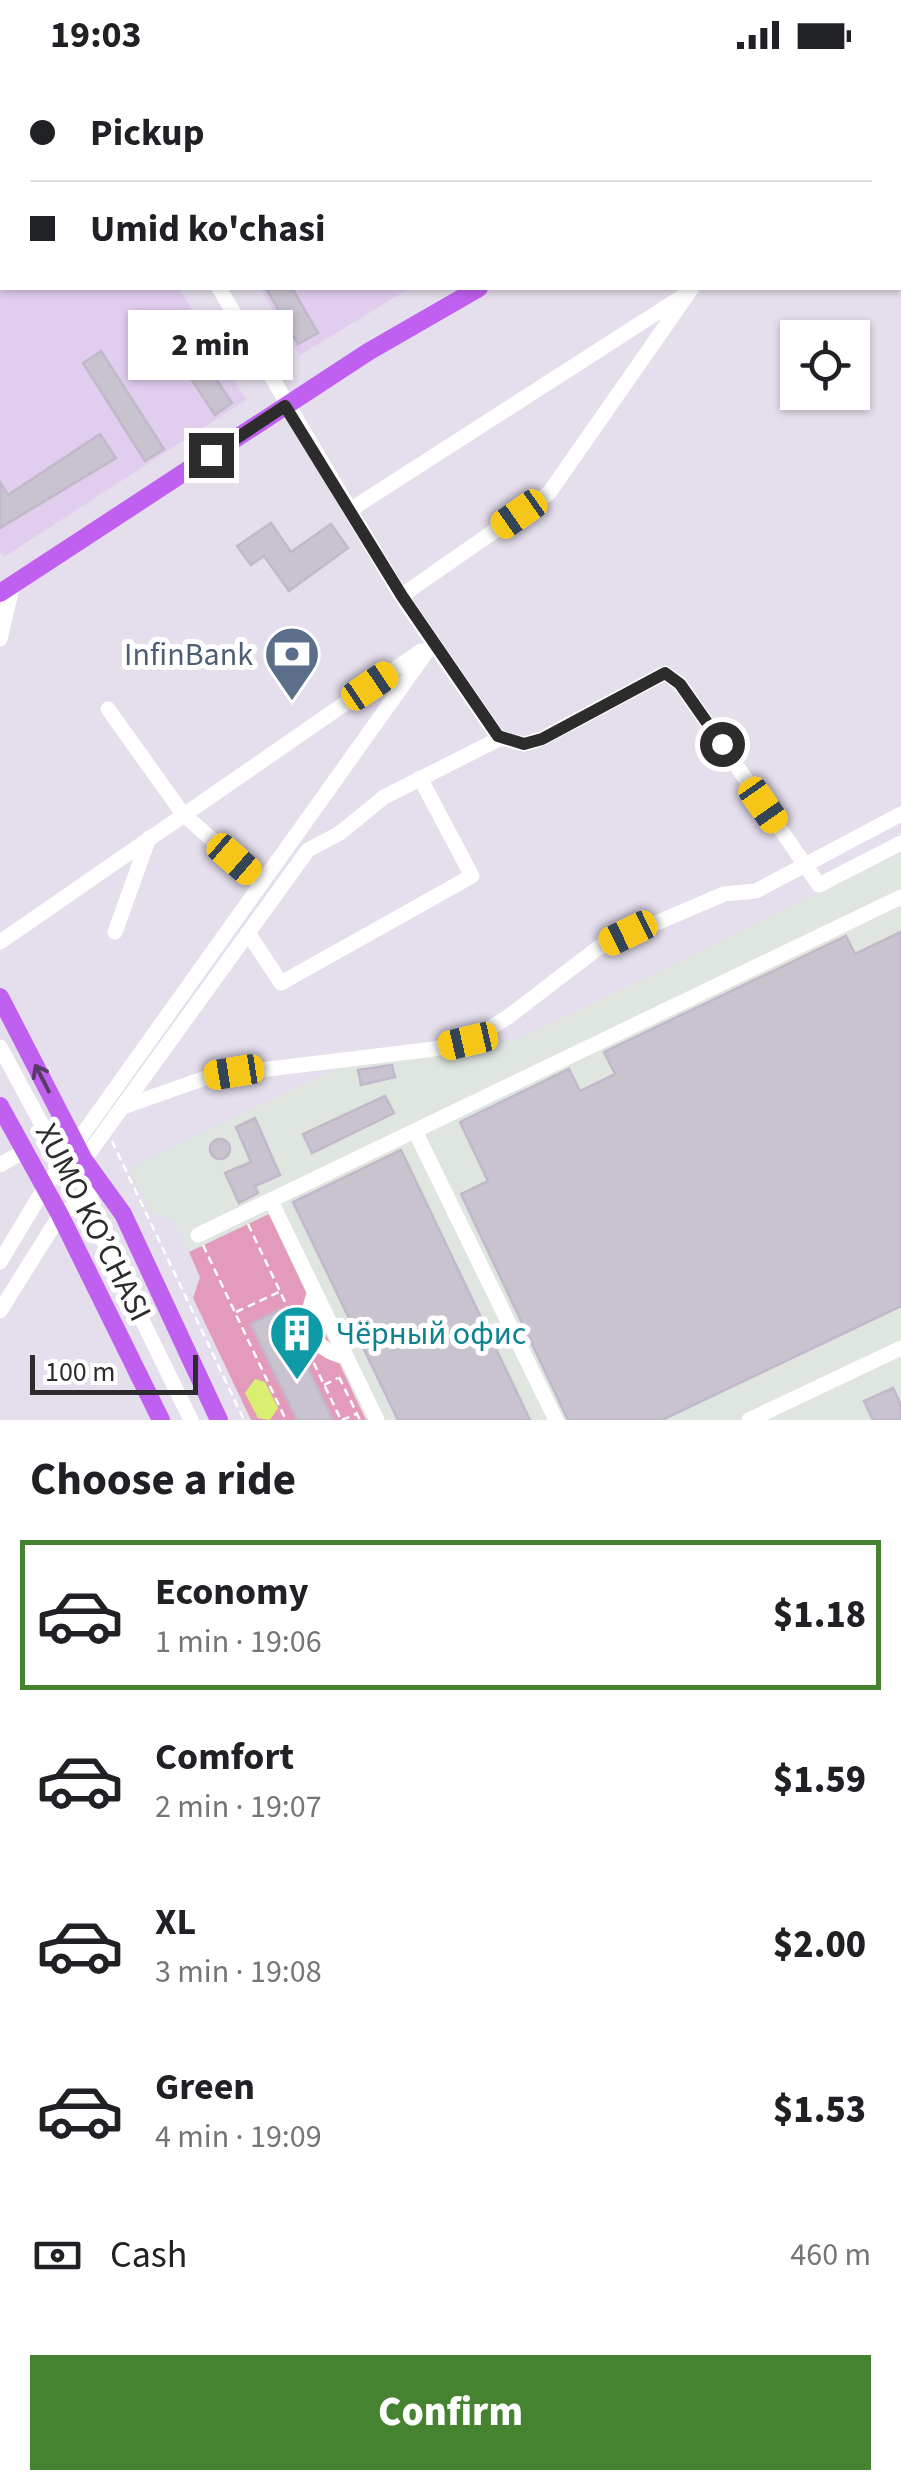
<!DOCTYPE html>
<meta charset="utf-8">
<style>
body{margin:0;font-family:"Source Sans 3",sans-serif;background:#f2f2f2;color:#202124;height:100vh;display:flex;flex-direction:column;font-size:38px;white-space:nowrap}
*{box-sizing:border-box;margin:0}
p{font-size:32px;color:#757577}
.icon{flex:none;width:55px;height:55px;fill:none;stroke:currentColor;stroke-width:2;stroke-linecap:round;stroke-linejoin:round}
.map{position:relative;height:1350px;overflow:hidden}
.panel{display:flex;flex-direction:column;background:#fff;flex:1}
.panel>*{flex:none}
.banner{position:absolute;left:0px;top:0px;width:902px;height:220px;box-shadow:0 2px 8px #0004;display:grid;align-content:center;height:220px;padding:0 30px;background:#fff}
.tools{position:absolute;left:780px;top:250px;display:grid;gap:20px}
.tools a{display:grid;place-items:center;width:90px;height:90px;border-radius:0px;background:#fff;box-shadow:0 2px 8px #0004;font-size:50px}
.scale{position:absolute;left:30px;bottom:25px;width:168px;box-sizing:border-box;padding-left:10px;border:5px solid #2c2c2c;border-top:0;font-size:28px;line-height:35px;white-space:nowrap;color:#2c2c2c;-webkit-text-stroke:8px #fff;paint-order:stroke}
.end{position:absolute;width:45px;height:45px;margin:-22px;border:12px solid #2c2c2c;background:#fff;box-shadow:0 0 0 5px #fff}
.from{border-radius:50%}
.bubble{position:absolute;height:70px;border-radius:0px;background:#fff;box-shadow:0 2px 8px #0004;font-size:32px;font-weight:800;line-height:70px;text-align:center}
.car{position:absolute;width:30px;height:60px;margin:-30px -15px;border-radius:12px;box-shadow:0 0 8px 2px #0007;background:linear-gradient(#f5c518 24%,#345 0 40%,#f5c518 0 76%,#345 0 86%,#f5c518 0)}
.banner b{display:flex;align-items:center;gap:35px;height:95px;font-size:38px}
.banner b+b{border-top:2px solid #e0e0e0}
.banner i{width:25px;height:25px;background:#202124}
ul{padding:0;list-style:none}
li{display:flex;align-items:center;gap:30px;height:150px;margin:0 20px 15px;padding:0 10px;border:5px solid transparent;border-radius:0px}
li div{flex:1}
li b{display:block;font-size:38px}
li em{font-style:normal;font-weight:800}
li.active{border-color:#468330}
li>.icon{width:90px;height:90px;stroke-width:1.5}
h2{padding:0 30px;font-size:45px;line-height:120px}
.pay{display:flex;align-items:center;gap:25px;height:110px;padding:0 30px;font-size:38px}
.pay p{margin-inline-start:auto}
.button{display:flex;gap:20px;margin-top:auto;padding:20px 30px}
.button a{flex:1;height:115px;border-radius:0px;background:#468330;color:#fff;font-size:40px;font-weight:800;line-height:115px;text-align:center}
.status{display:flex;justify-content:space-between;align-items:center;height:70px;padding:0 50px;background:#fff;direction:ltr}
.status svg{height:28px;fill:currentColor}
.map>svg:first-child{display:block}
.industrial{fill:#dfe6e0}
.education{fill:#e1ceef}
.green{fill:#e49bbb}
.water{fill:#daef72}
.building{fill:#c9c3d0;stroke:#c1b8c9;stroke-width:2.5}
.lines{fill:none;stroke-linecap:round;stroke-linejoin:round}
.path{stroke:#fff;stroke-width:2.5;stroke-dasharray:8 5;stroke-linecap:butt}
.minor{stroke:#fff;stroke-width:15}
.major{stroke:#c060f1;stroke-width:18}
.oneway{stroke:#583c67}
.route{stroke:#2c2c2c;stroke-width:12}
.labels{text-anchor:middle;stroke-width:10;stroke-linejoin:round;paint-order:stroke}
.service-label{font-size:32px;fill:#4e5e75;stroke:#fff;text-anchor:end}
.street-label{font-size:32px;fill:#2c2c2c;stroke:#fff}
.culture-label{font-size:32px;fill:#0d838f;stroke:#fff;text-anchor:start}
</style>
<div class="status"><b>19:03</b><svg viewBox="0 0 49 12"><path d="M0 12V9h3v3zM5 12V6h3v6zM10 12V3h3v9zM15 12V0h3v12zM26 1h20v11H26zM47 4h2v5h-2z"/></svg></div>
<div class="map">
<svg width="901" height="1350" viewBox="0 0 901 1350">
<rect width="100%" height="100%" fill="#e5deed"/>
<path class="industrial" d="M901,783v567h-650l-58,-122 7,-21 -26,-57 -22,-7 -23,-45 208,-100 182,-29z"/>
<path class="education" d="M0,124l2,94h177l67,112 -242,157 -4,-5z
M260,218h150l-110,67z"/>
<path class="green" d="M269,1144l97,206h-115l-58,-122 7,-21 -11,-25z"/>
<path class="water" d="M255,1309l10,3 13,26 -8,12 -12,-2 -13,-25z"/>
<path class="building" d="M266,218h26l26,45 -20,11z
M173,244l59,89 -17,12 -59,-89z
M101,281l63,98 -19,12 -62,-98z
M100,364l16,24 -116,70v-46l8,13z
M271,453l20,29 40,-28 17,24 -59,43 -25,-35 -13,9 -14,-19z
M901,862v374l-239,114h-94l-107,-226 27,-13 -28,-59 109,-53 11,22 35,-17 -11,-22 242,-116 9,18z
M392,995l3,12 -34,8 -3,-15z
M385,1026l9,17 -82,40 -9,-19z
M255,1048l25,57 -25,11 3,7 -19,10 -14,-30 26,-11 -15,-35z
M210 1079a10 10 0 1 1 20 0a10 10 0 1 1-20 0Z
M401,1080l129,270h-132l-105,-218z
M279,1240l17,34 37,76h-36l-46,-96z
M893,1318l8,17v15h-28l-9,-19z"/>
<g class="lines">
<path class="path" d="M112,1071l132,279
M248,1154l48,101
M203,1175l83,175
M236,1242l43,-20
M308,1281l33,69
M339,1307l21,43
M324,1315l14,-7
M342,1350l14,-6"/>
<path class="minor" d="M97,0l2,2
M624,0l2,2
M696,0l1,2
M671,2l4,-2
M219,218l182,308 97,141 26,7 17,-5 124,-66 15,11 139,201 82,-42
M350,440l333,-214
M401,526l148,-103 143,-205
M0,569l13,-55
M108,639l75,105 76,67
M115,862l34,-94
M248,863l33,50 191,-107 -52,-98
M0,872l421,-291
M0,977l62,115
M123,1037l88,-31 223,-27 35,-8 39,-24 90,-69 126,-54 32,-3 145,-77
M415,1061l141,289
M0,1095l24,-14
M271,1131l106,219
M198,1165l703,-338
M0,1192l45,-75 388,-544
M315,1222c-13,31 -4,58 31,65
M0,1241l60,-96 31,-20
M191,1350l-98,-200 -8,-24 -1,-36 224,-310 32,-17 44,-36 117,-59
M749,1350l152,-72"/>
<path class="major" d="M896,2l5,-2
M0,523l368,-241 111,-64
M0,927l84,163 39,54 96,206
M0,1036l60,109 101,205"/>
</g>
<defs><path id="oneway-shaft" d="M-6 0H5M1.5-3L5.5 0L1.5 3" fill="none" stroke-width="1.6" stroke-linecap="round" stroke-linejoin="round" transform="scale(2.5)"/></defs>
<use class="oneway" href="#oneway-shaft" transform="translate(42 1008) rotate(-117)"/>
<g class="lines">
<path class="route" d="M211,385l74,-49 117,190 96,140 26,8 18,-5 123,-66 15,11 42,60"/>
</g>
<defs>
<g id="bank-pin" transform="scale(2.875)"><path d="M0 17L-7.5 6A9.5 9.5 0 1 1 7.5 6Z" fill="#5c6f8a" stroke="#fff"/><path d="M-6-4H6V4H-6ZM0-2.3a2.3 2.3 0 1 0 0 4.6a2.3 2.3 0 1 0 0-4.6Z" fill="#fff"/></g>
<g id="building-pin" transform="scale(2.875)"><path d="M0 17L-7.5 6A9.5 9.5 0 1 1 7.5 6Z" fill="#0f9aa8" stroke="#fff"/><path d="M-4-6H4V6H1V3H-1V6H-4ZM-2.5-4.3h1.7v1.8h-1.7ZM.8-4.3h1.7v1.8H.8ZM-2.5-1h1.7V.8h-1.7ZM.8-1h1.7V.8H.8Z" fill="#fff"/></g>
</defs>
<g fill-rule="evenodd">
<use href="#bank-pin" x="292" y="584"/>
<use href="#building-pin" x="297" y="1263"/>
</g>
<g class="labels">
<g class="service-label">
<text x="253" y="595">InfinBank</text>
</g>
<g class="street-label">
<text transform="translate(94 1152) rotate(63)" y="11">XUMO KO’CHASI</text>
</g>
<g class="culture-label">
<text x="336" y="1274">Чёрный офис</text>
</g>
</g>
</svg>
<div class="tools">
<a><svg class="icon" aria-label="locate" viewBox="0 0 24 24"><circle cx="12" cy="12" r="6"/><path d="M12 2v4M12 18v4M2 12h4M18 12h4"/></svg></a>
</div>
<div class="scale">100 m</div>
<i class="end from" style="left:722px;top:674px"></i>
<i class="end" style="left:211px;top:385px"></i>
<div class="bubble" style="left:128px;top:240px;width:165px">2 min</div>
<i class="car" style="left:519px;top:444px;rotate:235deg"></i>
<i class="car" style="left:370px;top:616px;rotate:56deg"></i>
<i class="car" style="left:763px;top:735px;rotate:145deg"></i>
<i class="car" style="left:234px;top:789px;rotate:131deg"></i>
<i class="car" style="left:628px;top:863px;rotate:244deg"></i>
<i class="car" style="left:468px;top:971px;rotate:257deg"></i>
<i class="car" style="left:234px;top:1002px;rotate:261deg"></i>
<div class="banner">
<b><i class="from"></i>Pickup</b>
<b><i></i>Umid ko'chasi</b>
</div>
</div>
<section class="panel">
<h2>Choose a ride</h2>
<ul>
<li class="active"><svg class="icon" aria-label="car" viewBox="0 0 24 24"><path d="M5 17H2v-5l4-1 3-4h7l3 4 3 1v5h-3M9 17h6M6 11h13"/><circle cx="7" cy="17" r="2"/><circle cx="17" cy="17" r="2"/></svg><div><b>Economy</b><p>1 min · 19:06</p></div><em>$1.18</em></li>
<li><svg class="icon" aria-label="car" viewBox="0 0 24 24"><path d="M5 17H2v-5l4-1 3-4h7l3 4 3 1v5h-3M9 17h6M6 11h13"/><circle cx="7" cy="17" r="2"/><circle cx="17" cy="17" r="2"/></svg><div><b>Comfort</b><p>2 min · 19:07</p></div><em>$1.59</em></li>
<li><svg class="icon" aria-label="car" viewBox="0 0 24 24"><path d="M5 17H2v-5l4-1 3-4h7l3 4 3 1v5h-3M9 17h6M6 11h13"/><circle cx="7" cy="17" r="2"/><circle cx="17" cy="17" r="2"/></svg><div><b>XL</b><p>3 min · 19:08</p></div><em>$2.00</em></li>
<li><svg class="icon" aria-label="car" viewBox="0 0 24 24"><path d="M5 17H2v-5l4-1 3-4h7l3 4 3 1v5h-3M9 17h6M6 11h13"/><circle cx="7" cy="17" r="2"/><circle cx="17" cy="17" r="2"/></svg><div><b>Green</b><p>4 min · 19:09</p></div><em>$1.53</em></li>
</ul>
<div class="pay"><svg class="icon" aria-label="cash" viewBox="0 0 24 24"><path d="M3 7h18v10H3z"/><circle cx="12" cy="12" r="2"/></svg>Cash<p>460 m</p></div>
<div class="button"><a>Confirm</a></div>
</section>
